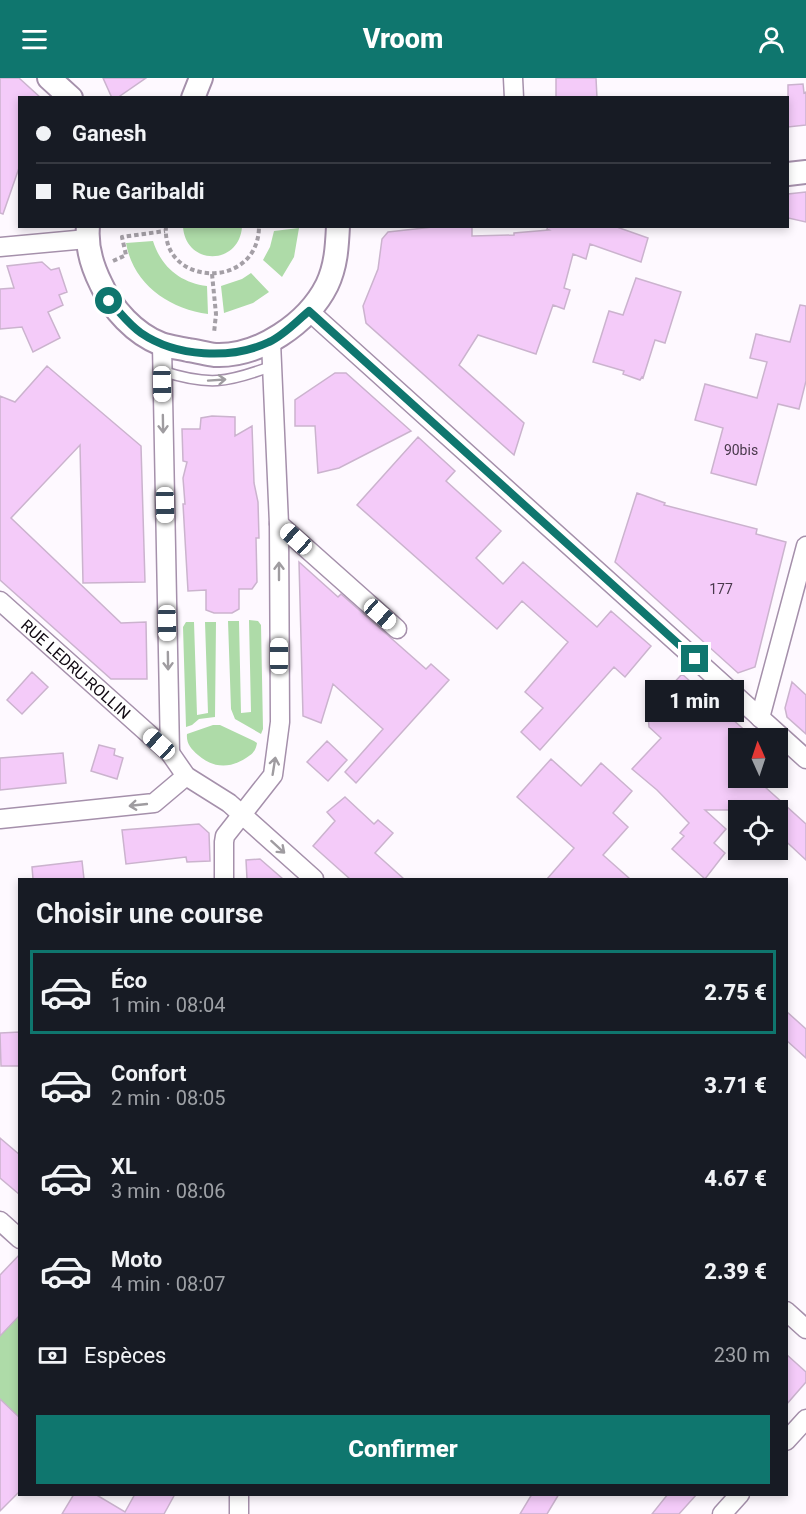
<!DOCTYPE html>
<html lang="fr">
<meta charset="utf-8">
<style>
body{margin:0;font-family:Roboto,sans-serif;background:#20242c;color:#f1f3f6;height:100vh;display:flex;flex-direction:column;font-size:22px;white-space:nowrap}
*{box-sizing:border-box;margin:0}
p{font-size:20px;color:#9ea1a6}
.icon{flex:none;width:33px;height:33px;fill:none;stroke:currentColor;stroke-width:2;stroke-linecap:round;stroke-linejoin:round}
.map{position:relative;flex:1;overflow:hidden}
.drawer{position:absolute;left:18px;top:800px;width:770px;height:618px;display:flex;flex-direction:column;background:#171b24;border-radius:0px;box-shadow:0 3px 9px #0003}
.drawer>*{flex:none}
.top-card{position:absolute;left:18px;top:18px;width:771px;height:132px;border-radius:0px;box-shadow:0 3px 9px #0003;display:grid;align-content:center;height:132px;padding:0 18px;background:#171b24}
.needle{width:39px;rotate:357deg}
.fabs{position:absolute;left:728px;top:650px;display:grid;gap:12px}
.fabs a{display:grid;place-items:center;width:60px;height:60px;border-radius:0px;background:#171b24;box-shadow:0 3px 9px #0003;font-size:30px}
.end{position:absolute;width:27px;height:27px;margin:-14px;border:8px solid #0f766e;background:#fff;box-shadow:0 0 0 3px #fff}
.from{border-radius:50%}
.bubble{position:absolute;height:42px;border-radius:0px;background:#171b24;box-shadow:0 3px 9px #0003;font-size:20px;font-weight:800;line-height:42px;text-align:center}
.car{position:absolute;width:18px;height:36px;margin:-18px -9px;border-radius:8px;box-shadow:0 0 4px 2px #0007;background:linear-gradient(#fff 24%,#345 0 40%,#fff 0 76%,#345 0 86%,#fff 0)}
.top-card b{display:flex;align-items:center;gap:21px;height:57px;font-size:22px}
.top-card b+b{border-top:2px solid #363941}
.top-card i{width:15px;height:15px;background:#f1f3f6}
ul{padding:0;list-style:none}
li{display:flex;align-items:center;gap:18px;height:84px;margin:0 12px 9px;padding:0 6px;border:3px solid transparent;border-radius:0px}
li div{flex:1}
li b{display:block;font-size:22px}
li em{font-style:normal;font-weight:800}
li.current{border-color:#0f766e}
li>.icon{width:54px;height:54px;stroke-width:1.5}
h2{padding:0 18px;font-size:27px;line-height:72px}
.pay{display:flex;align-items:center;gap:15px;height:66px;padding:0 18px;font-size:22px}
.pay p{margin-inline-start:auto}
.button{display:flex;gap:12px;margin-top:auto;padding:12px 18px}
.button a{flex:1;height:69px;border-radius:0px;background:#0f766e;color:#fff;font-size:24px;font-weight:800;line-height:69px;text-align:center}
header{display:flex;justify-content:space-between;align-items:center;height:78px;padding:0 18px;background:#0f766e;color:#fff;font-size:27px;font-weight:800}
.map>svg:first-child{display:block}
.green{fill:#aedba8}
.building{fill:#f4cbf9;stroke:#cbb3ce;stroke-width:1.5}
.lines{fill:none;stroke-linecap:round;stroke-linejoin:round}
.service-casing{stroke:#a590ab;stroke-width:12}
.minor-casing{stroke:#a590ab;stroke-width:21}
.tertiary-casing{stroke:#a590ab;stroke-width:26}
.path{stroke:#a49fa6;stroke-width:4;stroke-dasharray:4.5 3;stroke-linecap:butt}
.service{stroke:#fff;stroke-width:9}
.minor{stroke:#fff;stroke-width:18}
.tertiary{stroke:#fff;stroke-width:22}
.oneway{stroke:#9f9ca0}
.route{stroke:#0f766e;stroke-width:8}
.labels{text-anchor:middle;stroke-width:4.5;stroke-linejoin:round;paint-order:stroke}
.number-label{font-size:14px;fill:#48394b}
.street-label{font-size:16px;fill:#0f0811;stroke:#fef9ff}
</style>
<header><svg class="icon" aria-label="menu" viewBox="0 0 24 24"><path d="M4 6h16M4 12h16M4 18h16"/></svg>Vroom<svg class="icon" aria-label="person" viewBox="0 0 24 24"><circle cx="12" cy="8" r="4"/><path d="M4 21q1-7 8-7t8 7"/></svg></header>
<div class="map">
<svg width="806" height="1436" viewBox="0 0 806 1436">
<rect width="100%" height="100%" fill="#fef9ff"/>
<path class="green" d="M183,149v-1l59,1c-3,39 -56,39 -59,0z
M299,150l-5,29 -12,20 -19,-17 7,-13 4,-16z
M153,163c8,26 28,42 54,45l1,28c-39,-5 -75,-30 -82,-71z
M251,195l18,19 -16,11 -29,10 -3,-27 21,-7z
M249,542l9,1 3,4 2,104 -2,5 -26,-15 -4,-10 -3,-88h11l2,92 10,-1z
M186,544h8l3,93 11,-2 -3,-91h11l-1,95 -16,2 -7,6 -6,2 -3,-100z
M213,647h7l34,16 3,2c-1,7 -4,11 -11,15 -17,11 -33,10 -48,-3 -7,-6 -12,-12 -11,-21z
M19,1237l1,176 -20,-13v-142z"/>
<path class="building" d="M0,0h19l22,20h-21v67l-17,49 -3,-1z
M103,0h43l-29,20h-5z
M556,0h40l1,20h-41z
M803,6l1,9 2,-1v33l-18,2v-42z
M806,114v30l-18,-4v-24z
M442,148h30v10l42,-1v-2l35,-3 -2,-1 1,-3h66l34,12 -7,24 -51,-18 -4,15 -13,-5 -9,34 6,2 -6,19 -11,-4 -17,49 -58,-19 -19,30 65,58 -10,32 -148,-132 -3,-17 15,-37 4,-30 6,-7z
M42,184l9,8 8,-2 8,24 -8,3 4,10 -15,7 12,26 -27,14 -11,-25 -22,2v-40l14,-1 -7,-22z
M636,200l45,14 -16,51 -10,-3 -12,38 -1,-1 -2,3 -17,-6 1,-3 -31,-9 16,-51 14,4z
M800,227l6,1v75l-7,28 -21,-5 -22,81 -45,-12 12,-45 -28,-8 10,-36 52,14 10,-36 -17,-4 6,-24 34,8z
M47,288l94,80 4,136 -62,1 -3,-138 -69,73 110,105 25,-1 1,57h-36l-111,-99v-184l15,6z
M335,295h11l65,58 -72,37 -21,5 -3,-47h-20v-26z
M212,338l23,1v19l17,-10 2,57 4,19 1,36h-3l1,44 -5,7h-13v20l-7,4h-18l-8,-3v-20l-18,1 -5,-87h2l-2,-26 4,-16 -4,-1 -1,-32h18l1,-11z
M418,359l37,34 -9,10 55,50 -25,27 27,26 20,-22 74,65 14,-16 40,35 -26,31 -11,-10 -74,83 -19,-18 22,-24 -18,-16 43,-50 -46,-41 -25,28 -140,-124z
M637,415l28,10 -1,2 93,24 -1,5 30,8 -31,125 -17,6 -123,-111z
M299,484l39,35 3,-3 85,75 5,-5 18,16 -93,103 -11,-11 38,-43 -50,-45 -12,39 -18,-7z
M32,594l16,15 -26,27 -15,-14z
M682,596l68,61 -3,3h-9v39h16l52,47v36l-29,-27v-23h-72l21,19 -12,14 11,10 -20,26 -33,-30 12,-13 -4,-3 9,-10 -32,-33 -25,-21 29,-31 -12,-11 -1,-12 10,-11 -2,-2z
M792,604l14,13v39l-19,-17 -2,-9z
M327,663l20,19 -19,21 -21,-19z
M99,667l16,4 -1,6 9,3 -6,21 -26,-8z
M63,675l3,30 -66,7v-32z
M551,681l30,27 20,-23 31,28 -19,22 15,14 -25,28 27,24h-83l27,-31 -57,-51z
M345,719l29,27 4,-4 15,13 -18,20 29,26h-54l-37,-33 22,-25 -8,-9z
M199,746l10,9 1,28 -23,1 -1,-5 -60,7 -4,-34z
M260,781l23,20h-36l-1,-19z
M82,783l2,18h-51l-1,-12z
M786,933l20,18v29l-20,-18z
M20,954v34h-19l-1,-33z
M0,1060l20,17v40l-20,-17z
M20,1176v61l-20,21v-61z
M786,1276l20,18v10l-20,23z
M0,1321l20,19v73l-20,20z
M74,1416h21l30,18 10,-18h40l-11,20h-102z
M532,1416h27l-12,20h-27z
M668,1416h29l-18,20h-27z"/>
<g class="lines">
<g class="service-casing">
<path id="service" d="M162,293c46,15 65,12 110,-5"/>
</g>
<g class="minor-casing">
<g id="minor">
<path d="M513,0l1,20"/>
<path d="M0,169l87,-8"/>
<path d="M309,233l497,448"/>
<path d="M162,267l8,408"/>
<path d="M279,446l118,105"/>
<path id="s1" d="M0,523l170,152 16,23 43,27 85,76"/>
<path d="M760,640l46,-172"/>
<path d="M0,741l154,-16 32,-27"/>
<path d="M224,801v-37l1,-6 48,-61 7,-53 -1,-198 -8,-182"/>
<path d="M0,1143l20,18"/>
<path d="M786,1233l20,18"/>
<path d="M786,1363l20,-22"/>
<path d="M239,1416v20"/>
<path d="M722,1436l18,-20"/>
</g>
</g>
<g class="tertiary-casing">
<path id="tertiary" d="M49,0l22,20
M193,20l8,-20
M788,96l18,-2
M88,148c-2,21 4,40 13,58 11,25 34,50 60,60 8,3 19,4 27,6 9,1 18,4 27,5 44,2 93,-32 112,-70 9,-19 10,-38 11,-59"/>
</g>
<path class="path" d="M166,148c-5,61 93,65 93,0
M113,183l13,-6 -4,-18 43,-6
M212,196l4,40 -2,19"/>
<use href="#service" class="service"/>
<use href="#minor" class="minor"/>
<use href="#tertiary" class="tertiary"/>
</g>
<defs><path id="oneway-shaft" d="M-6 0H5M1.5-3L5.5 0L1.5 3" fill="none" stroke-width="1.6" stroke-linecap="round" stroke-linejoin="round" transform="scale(1.5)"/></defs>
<g class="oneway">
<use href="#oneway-shaft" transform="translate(217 302) rotate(-4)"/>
<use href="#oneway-shaft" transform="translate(163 346) rotate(89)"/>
<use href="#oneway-shaft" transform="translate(279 493) rotate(-90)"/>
<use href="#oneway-shaft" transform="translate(168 583) rotate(89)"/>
<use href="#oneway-shaft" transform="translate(274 688) rotate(-81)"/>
<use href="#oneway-shaft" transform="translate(138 727) rotate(174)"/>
<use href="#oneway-shaft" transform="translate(278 769) rotate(42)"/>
</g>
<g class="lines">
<path class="route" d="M109,223c10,10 20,24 32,32 35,24 90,27 128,9 14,-6 28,-21 40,-31l386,348"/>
</g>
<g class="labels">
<g class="number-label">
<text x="741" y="377">90bis</text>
<text x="721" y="516">177</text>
</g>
<g class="street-label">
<text dy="6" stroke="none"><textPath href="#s1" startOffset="102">RUE LEDRU-ROLLIN</textPath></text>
</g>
</g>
</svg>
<div class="fabs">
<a><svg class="needle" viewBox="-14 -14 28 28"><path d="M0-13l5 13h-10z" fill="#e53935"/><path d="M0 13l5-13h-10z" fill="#9ea1a6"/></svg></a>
<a><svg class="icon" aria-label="locate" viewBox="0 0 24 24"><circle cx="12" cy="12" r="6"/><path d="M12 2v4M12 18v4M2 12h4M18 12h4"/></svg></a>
</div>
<i class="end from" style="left:109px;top:223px"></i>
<i class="end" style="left:695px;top:581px"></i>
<div class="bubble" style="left:645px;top:602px;width:99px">1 min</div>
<i class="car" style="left:162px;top:306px;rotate:179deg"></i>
<i class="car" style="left:165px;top:427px;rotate:179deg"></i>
<i class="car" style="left:296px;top:461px;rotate:312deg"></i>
<i class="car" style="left:380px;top:536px;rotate:131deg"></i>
<i class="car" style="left:167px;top:545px;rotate:179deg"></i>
<i class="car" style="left:279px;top:578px;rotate:0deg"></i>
<i class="car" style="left:159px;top:666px;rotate:312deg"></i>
<div class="top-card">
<b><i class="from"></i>Ganesh</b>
<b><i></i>Rue Garibaldi</b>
</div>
<section class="drawer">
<h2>Choisir une course</h2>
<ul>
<li class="current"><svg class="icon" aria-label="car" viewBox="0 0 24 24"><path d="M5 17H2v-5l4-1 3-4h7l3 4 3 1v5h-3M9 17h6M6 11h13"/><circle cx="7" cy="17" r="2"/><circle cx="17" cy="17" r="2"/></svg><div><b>Éco</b><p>1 min · 08:04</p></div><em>2.75 €</em></li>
<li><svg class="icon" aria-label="car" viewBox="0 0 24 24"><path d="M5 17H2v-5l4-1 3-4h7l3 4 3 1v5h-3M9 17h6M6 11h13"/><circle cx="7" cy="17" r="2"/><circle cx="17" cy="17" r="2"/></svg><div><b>Confort</b><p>2 min · 08:05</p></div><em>3.71 €</em></li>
<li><svg class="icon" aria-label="car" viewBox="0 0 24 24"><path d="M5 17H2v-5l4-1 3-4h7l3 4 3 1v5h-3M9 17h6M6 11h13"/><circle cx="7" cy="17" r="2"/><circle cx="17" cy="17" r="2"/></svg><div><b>XL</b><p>3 min · 08:06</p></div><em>4.67 €</em></li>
<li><svg class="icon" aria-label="car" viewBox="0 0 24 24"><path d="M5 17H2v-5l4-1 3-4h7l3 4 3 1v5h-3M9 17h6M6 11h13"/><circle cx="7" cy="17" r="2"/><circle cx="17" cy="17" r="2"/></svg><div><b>Moto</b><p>4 min · 08:07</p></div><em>2.39 €</em></li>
</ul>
<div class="pay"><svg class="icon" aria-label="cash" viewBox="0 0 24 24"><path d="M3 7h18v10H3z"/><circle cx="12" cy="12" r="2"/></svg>Espèces<p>230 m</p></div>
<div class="button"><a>Confirmer</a></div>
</section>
</div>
